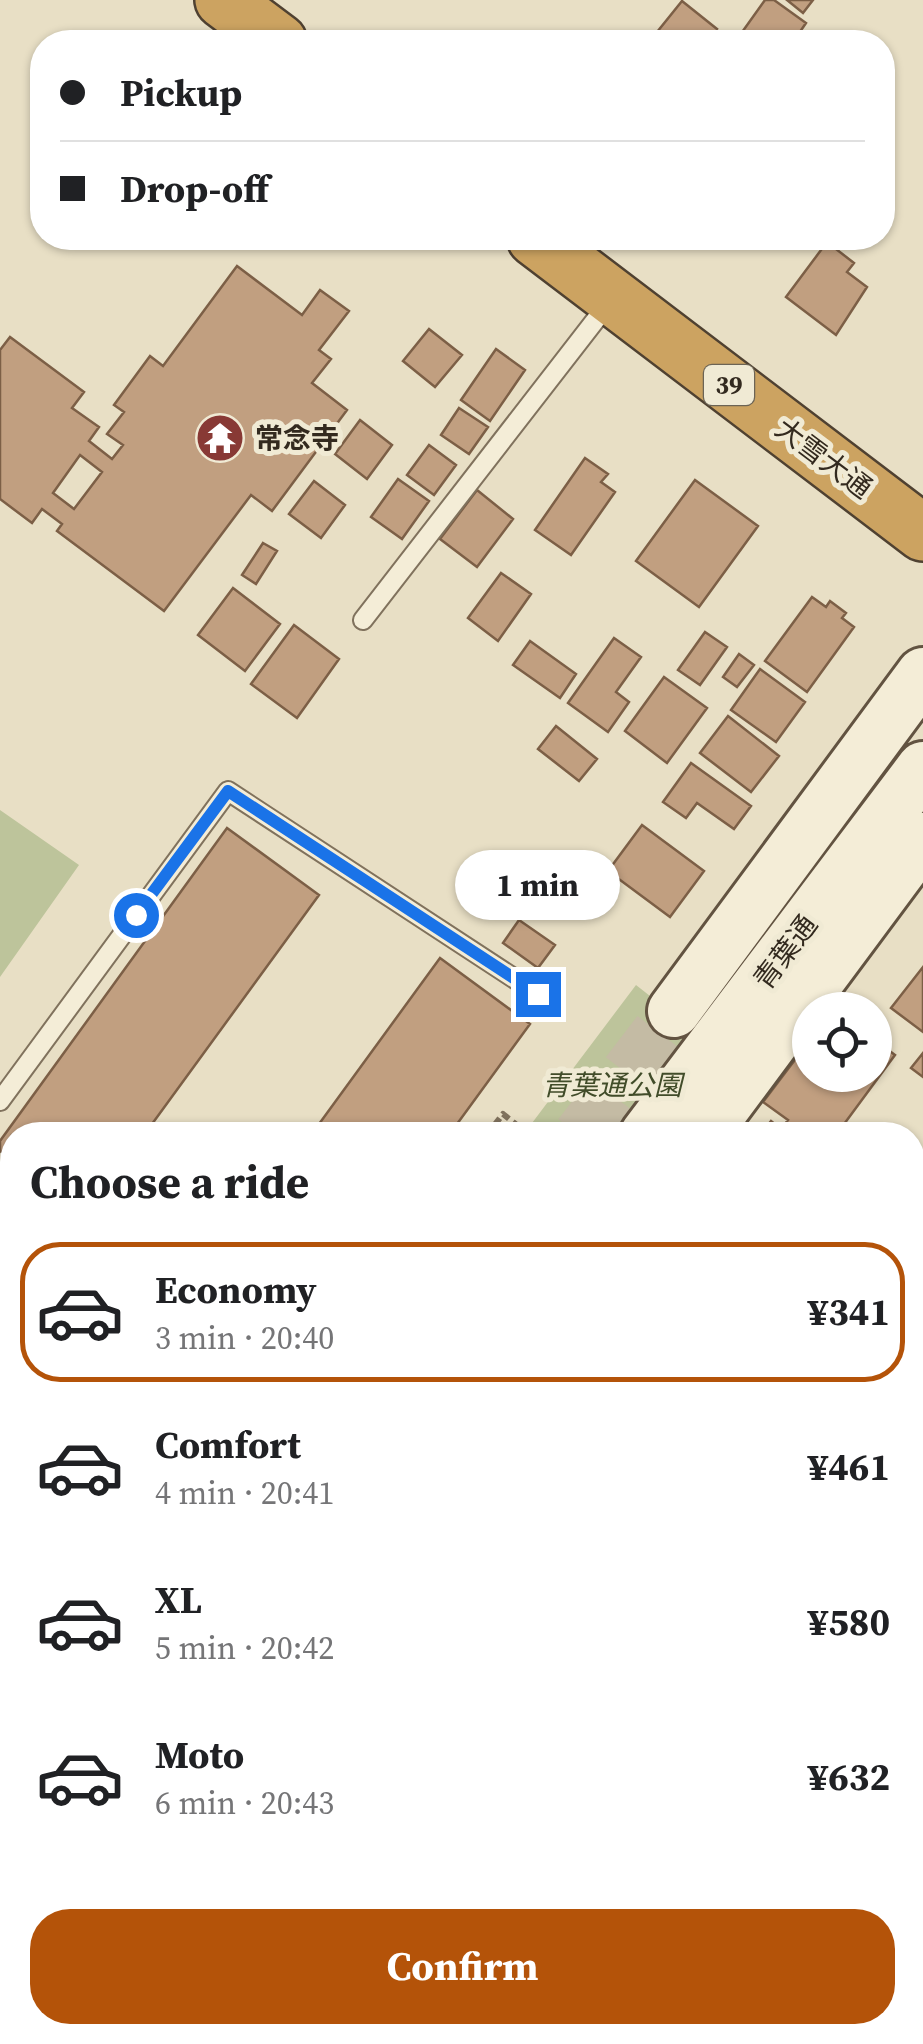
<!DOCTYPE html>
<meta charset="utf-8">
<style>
body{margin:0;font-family:"Source Serif 4","Noto Sans JP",serif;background:#f6f6f6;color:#202124;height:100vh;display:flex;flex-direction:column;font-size:38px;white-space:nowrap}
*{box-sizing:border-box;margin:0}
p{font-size:32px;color:#757577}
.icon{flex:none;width:55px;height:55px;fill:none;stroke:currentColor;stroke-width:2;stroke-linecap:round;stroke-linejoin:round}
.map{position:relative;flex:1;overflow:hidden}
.drawer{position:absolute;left:0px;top:1122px;width:925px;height:922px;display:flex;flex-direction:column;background:#fff;border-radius:40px 40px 0 0;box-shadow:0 2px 8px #0004}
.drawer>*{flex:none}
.hud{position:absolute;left:30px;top:30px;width:865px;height:220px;border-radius:40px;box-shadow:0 2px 8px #0004;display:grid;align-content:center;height:220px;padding:0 30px;background:#fff}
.fabs{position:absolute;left:792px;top:992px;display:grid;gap:20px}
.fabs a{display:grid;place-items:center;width:100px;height:100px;border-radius:50%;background:#fff;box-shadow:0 2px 8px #0004;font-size:50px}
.end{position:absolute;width:45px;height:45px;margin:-22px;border:12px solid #1a73e8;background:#fff;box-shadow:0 0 0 5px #fff}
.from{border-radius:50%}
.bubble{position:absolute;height:70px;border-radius:35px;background:#fff;box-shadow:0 2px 8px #0004;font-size:32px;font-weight:700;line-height:70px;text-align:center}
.hud b{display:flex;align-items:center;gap:35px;height:95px;font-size:38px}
.hud b+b{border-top:2px solid #e0e0e0}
.hud i{width:25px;height:25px;background:#202124}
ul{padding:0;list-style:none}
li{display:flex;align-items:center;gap:30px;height:140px;margin:0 20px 15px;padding:0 10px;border:5px solid transparent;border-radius:40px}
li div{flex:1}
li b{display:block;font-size:38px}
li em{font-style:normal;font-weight:700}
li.current{border-color:#b45309}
li>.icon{width:90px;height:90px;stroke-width:1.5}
h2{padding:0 30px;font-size:45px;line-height:120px}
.primary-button{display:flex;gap:20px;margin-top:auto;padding:20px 30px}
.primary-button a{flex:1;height:115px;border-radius:40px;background:#b45309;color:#fff;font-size:40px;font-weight:700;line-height:115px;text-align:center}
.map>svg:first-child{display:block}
.green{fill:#bdc49b}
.building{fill:#c19f80;stroke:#7c5f46;stroke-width:2.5;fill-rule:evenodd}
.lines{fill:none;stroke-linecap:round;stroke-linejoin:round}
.secondary-tunnel{stroke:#c4bba4;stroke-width:52;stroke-dasharray:52 26;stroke-linecap:butt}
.lane-casing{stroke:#80725d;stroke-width:22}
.street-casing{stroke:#80725d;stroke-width:42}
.secondary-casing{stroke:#625341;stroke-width:58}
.highway-casing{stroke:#4f4131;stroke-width:60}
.path{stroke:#80725d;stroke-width:6;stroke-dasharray:8 5;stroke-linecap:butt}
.lane{stroke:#f4edd7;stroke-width:18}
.street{stroke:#f4edd7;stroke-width:38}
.secondary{stroke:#f4edd7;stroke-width:52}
.highway{stroke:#cca361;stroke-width:55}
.route{stroke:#1a73e8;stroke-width:12}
.labels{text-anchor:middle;stroke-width:10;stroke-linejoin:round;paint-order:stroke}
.shield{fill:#f0ead4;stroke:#6c6455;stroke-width:2.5}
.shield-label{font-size:25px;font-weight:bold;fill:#332a1f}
.poi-label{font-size:28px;font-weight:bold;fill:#332a1f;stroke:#f0ead4;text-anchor:start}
.street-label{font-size:28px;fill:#332a1f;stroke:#f0ead4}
.park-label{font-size:28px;font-style:italic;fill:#414c29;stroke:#f0ead4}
</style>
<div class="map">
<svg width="923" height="2044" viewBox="0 0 923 2044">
<rect width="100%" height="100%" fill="#e8dfc5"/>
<path class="green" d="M0,810l79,55 -79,112z
M636,985l65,51 -75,99h-103z"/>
<path class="building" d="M765,0h9l32,23 -13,19h-58z
M787,0h26l-10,13z
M682,1l35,28 -10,13h-58z
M556,32l14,10h-22z
M827,242l27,21 -7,9 20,15 -31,48 -50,-38z
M237,266l65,49 18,-25 29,21 -30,39 12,9 -19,24 35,27 -75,101 -21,-16 -87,116 -107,-80 5,-7 -20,-15 -10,14 -32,-24v-149l10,-13 74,55 -12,16 27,19 -10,14 23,18 11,-14 -16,-11 17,-22 -10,-7 36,-49 13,10zM80,455l22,17 -28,37 -21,-16z
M429,329l33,26 -27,32 -32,-26z
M496,349l29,21 -35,51 -29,-21z
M459,408l29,19 -19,27 -28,-19z
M360,420l32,25 -25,34 -32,-25z
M429,445l27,20 -22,30 -27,-20z
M585,458l23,16 -7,8 14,10 -44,63 -36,-25z
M398,479l31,22 -27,38 -31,-22z
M695,480l63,46 -59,81 -63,-46z
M314,481l31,24 -24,33 -32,-24z
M477,490l36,29 -36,48 -37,-28z
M263,543l14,8 -21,33 -14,-9z
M501,573l30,21 -33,47 -30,-23z
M233,588l47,36 -35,47 -47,-36z
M812,597l14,10 4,-6 16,12 -4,5 12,9 -47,65 -42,-31z
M294,625l45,34 -42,59 -46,-34z
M705,632l22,15 -27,38 -22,-15z
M614,638l27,19 -25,35 13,10 -21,30 -40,-29z
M530,641l46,33 -16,24 -47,-33z
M739,654l15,11 -17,22 -14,-10z
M760,669l45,33 -29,40 -45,-32z
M664,677l43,31 -40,55 -42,-32z
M728,716l51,40 -28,36 -51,-39z
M556,726l41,33 -18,22 -41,-32z
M691,763l60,43 -17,23 -37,-26 -11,15 -23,-16z
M642,825l62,46 -34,46 -62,-46z
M227,828l92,67 -175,240h-132v25l-12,-9v-10z
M519,920l36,25 -17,23 -35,-25z
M440,958l90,66 -81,111h-138z
M923,967v65l-32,-24z
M810,1040v35h65v-35l20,15 -59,80h-76l11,-14 10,8 7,-9 -25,-18z
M923,1053v24l-12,-9z
M0,1169l12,9v172l-12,-10z
M923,1389v83l-11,14v-82z
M0,1431l12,10v54l-12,17z
M923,1767v70l-11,-8v-48z
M923,1891v32l-11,-8v-11z
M912,1942l11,8v52l-11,14z
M478,2032h57l12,9 -77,3z
M673,2032h74l1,2 -7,10h-77z"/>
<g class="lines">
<path class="secondary-tunnel" d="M579,1135l95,-124"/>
<g class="lane-casing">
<path id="lane" d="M363,620l248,-320
M0,1101l228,-310 310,203
M0,1391l12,9
M389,2032l14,12"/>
</g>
<g class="street-casing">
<path id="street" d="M912,1564l11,8
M875,2032l16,12
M437,2044l9,-12"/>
</g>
<g class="secondary-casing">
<path id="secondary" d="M674,1011l249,-337
M646,1135l277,-367
M703,1135l220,-296
M0,1913l12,-18
M0,2003l12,-18
M203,2032l16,12"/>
</g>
<g class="highway-casing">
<path id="highway" d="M223,0l56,42
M535,238l388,295"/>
</g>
<path class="path" d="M487,1135l16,-21 26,21"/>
<use href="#lane" class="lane"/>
<use href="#street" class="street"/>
<use href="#secondary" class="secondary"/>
<use href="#highway" class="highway"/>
</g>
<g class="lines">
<path class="route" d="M136,915l92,-124 310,203"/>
</g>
<defs>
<g id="temple-disc" transform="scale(2.5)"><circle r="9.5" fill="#883935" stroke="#f0ead4"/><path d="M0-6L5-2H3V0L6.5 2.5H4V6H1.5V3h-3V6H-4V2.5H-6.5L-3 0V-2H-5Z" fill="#fff"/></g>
</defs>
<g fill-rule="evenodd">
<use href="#temple-disc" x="220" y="438"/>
</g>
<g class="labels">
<rect class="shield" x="704" y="365" width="50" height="40" rx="8"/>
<g class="shield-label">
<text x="729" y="394">39</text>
</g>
<g class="poi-label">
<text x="255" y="448">常念寺</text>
</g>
<g class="street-label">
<text transform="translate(824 458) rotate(37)" y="10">大雪大通</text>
<text transform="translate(785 952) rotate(-53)" y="10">青葉通</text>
</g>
<g class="park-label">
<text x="612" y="1095">青葉通公園</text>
</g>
</g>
</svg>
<div class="fabs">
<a><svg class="icon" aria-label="locate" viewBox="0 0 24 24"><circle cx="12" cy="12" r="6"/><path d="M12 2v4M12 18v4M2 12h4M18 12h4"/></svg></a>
</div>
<i class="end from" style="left:136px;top:915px"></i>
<i class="end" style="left:538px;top:994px"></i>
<div class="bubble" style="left:455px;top:850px;width:165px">1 min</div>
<div class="hud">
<b><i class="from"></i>Pickup</b>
<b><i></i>Drop-off</b>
</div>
<section class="drawer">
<h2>Choose a ride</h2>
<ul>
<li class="current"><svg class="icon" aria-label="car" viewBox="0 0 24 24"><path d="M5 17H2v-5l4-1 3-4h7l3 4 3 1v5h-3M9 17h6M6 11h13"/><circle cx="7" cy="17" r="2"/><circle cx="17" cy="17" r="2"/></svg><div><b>Economy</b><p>3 min · 20:40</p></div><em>¥341</em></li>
<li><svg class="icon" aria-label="car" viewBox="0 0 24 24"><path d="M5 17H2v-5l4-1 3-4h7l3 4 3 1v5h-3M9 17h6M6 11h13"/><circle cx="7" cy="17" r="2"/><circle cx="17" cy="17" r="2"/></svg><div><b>Comfort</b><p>4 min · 20:41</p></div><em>¥461</em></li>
<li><svg class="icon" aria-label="car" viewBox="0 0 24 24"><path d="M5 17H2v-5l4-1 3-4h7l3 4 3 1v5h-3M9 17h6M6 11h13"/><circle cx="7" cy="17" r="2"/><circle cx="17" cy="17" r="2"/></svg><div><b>XL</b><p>5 min · 20:42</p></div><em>¥580</em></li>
<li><svg class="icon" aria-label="car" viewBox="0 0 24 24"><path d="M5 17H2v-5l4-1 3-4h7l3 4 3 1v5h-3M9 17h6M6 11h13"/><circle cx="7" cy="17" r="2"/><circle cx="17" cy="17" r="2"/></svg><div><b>Moto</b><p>6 min · 20:43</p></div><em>¥632</em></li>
</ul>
<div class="primary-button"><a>Confirm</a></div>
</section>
</div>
